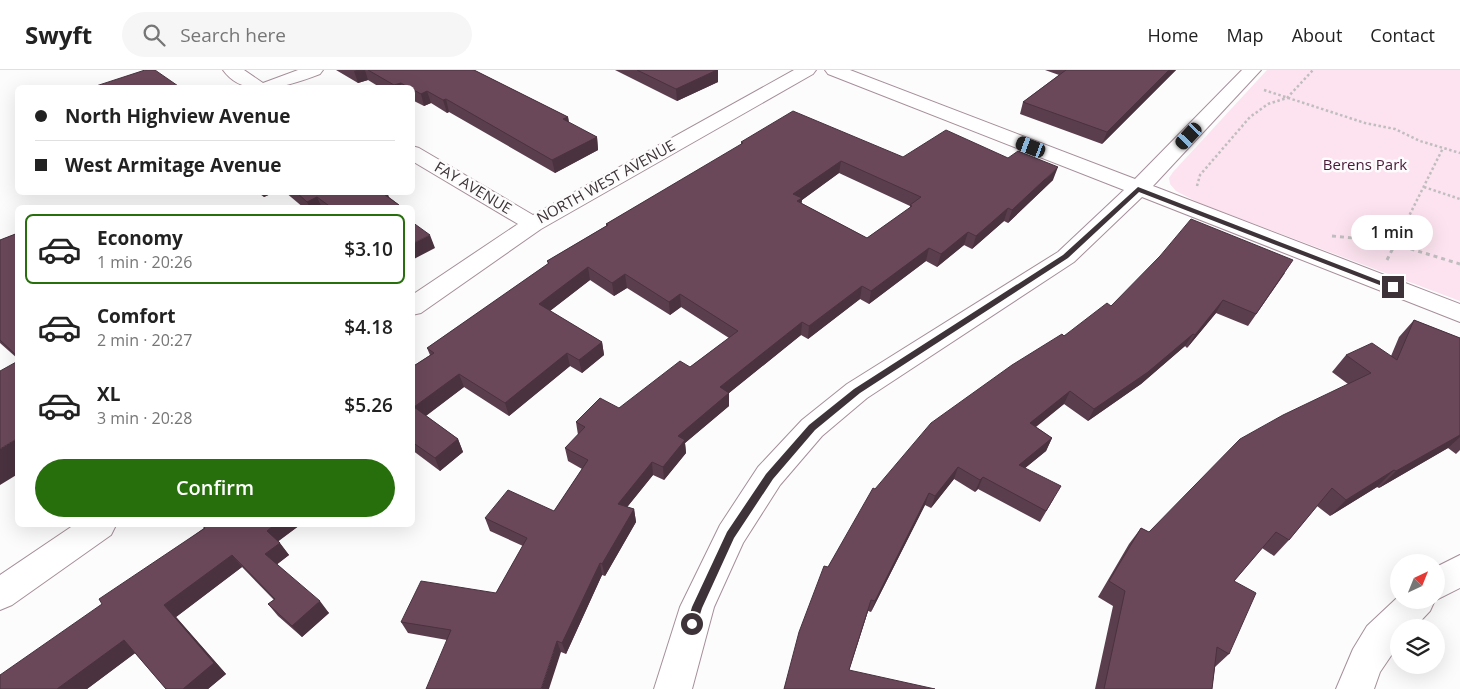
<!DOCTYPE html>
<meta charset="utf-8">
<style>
body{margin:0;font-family:"Open Sans",sans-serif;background:#f6f6f6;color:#222;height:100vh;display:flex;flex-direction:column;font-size:19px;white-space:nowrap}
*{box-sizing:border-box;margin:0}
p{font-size:16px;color:#767676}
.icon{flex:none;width:28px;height:28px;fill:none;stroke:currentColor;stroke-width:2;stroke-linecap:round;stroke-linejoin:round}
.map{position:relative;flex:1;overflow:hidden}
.drawer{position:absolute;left:15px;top:135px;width:400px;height:322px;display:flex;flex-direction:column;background:#fff;border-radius:8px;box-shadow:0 5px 20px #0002}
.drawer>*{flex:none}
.hud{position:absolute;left:15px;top:15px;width:400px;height:110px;border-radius:8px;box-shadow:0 5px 20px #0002;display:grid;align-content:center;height:110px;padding:0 20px;background:#fff}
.needle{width:32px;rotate:43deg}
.buttons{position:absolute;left:1390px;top:484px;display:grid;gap:10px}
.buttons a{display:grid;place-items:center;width:55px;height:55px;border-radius:50%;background:#fff;box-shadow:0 5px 20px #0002;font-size:25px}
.end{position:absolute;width:22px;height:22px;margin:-11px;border:6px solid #3d3338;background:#fff;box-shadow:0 0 0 2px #fff}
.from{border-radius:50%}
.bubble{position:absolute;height:35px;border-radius:18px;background:#fff;box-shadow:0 5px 20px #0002;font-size:16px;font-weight:600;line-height:35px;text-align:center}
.car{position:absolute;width:15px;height:30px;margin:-15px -8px;border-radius:6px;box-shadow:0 0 4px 1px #0007;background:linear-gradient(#222 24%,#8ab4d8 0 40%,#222 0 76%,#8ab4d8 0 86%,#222 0)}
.hud b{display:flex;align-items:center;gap:18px;height:48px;font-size:19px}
.hud b+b{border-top:1px solid #e0e0e0}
.hud i{width:12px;height:12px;background:#222}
ul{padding:9px 0 0;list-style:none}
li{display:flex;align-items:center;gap:15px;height:70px;margin:0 10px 8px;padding:0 10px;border:2px solid transparent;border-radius:8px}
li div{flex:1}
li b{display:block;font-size:19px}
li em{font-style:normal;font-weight:600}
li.on{border-color:#276e0c}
li>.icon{width:45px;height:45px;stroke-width:1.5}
.cta{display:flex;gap:10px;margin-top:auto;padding:10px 20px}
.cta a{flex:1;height:58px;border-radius:30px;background:#276e0c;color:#fff;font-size:20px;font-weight:600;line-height:58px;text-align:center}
header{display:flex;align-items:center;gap:30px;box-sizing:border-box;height:70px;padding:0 25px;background:#fff;border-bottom:1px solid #e0e0e0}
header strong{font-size:24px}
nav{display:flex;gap:28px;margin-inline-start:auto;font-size:18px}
.search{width:350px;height:45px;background:#f6f6f6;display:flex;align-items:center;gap:12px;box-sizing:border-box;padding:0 18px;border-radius:28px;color:#767676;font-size:19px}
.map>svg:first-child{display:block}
.green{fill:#fce3ef}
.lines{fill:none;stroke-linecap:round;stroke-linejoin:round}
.minor-casing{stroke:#a68e9a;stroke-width:2}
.path-far1{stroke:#c0bdbf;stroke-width:2.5;stroke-dasharray:2.5 2.5;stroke-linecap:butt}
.path{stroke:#c0bdbf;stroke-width:3;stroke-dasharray:4 4;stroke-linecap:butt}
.minor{fill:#fff;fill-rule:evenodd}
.wall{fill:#5b3e4d;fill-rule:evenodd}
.shaded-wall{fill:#4a323f}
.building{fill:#6a485a;stroke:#4a323f;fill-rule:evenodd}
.route{fill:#3d3338}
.labels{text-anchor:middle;stroke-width:5;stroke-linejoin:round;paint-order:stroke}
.far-park-label{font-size:15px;fill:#491836;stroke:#fcfcfc}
.far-street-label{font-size:15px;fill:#3d3338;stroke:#fcfcfc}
</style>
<header>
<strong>Swyft</strong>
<div class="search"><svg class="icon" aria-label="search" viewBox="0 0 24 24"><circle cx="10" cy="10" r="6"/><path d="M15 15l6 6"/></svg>Search here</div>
<nav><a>Home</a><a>Map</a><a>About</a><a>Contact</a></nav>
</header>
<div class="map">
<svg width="1460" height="619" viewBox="0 0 1460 619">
<rect width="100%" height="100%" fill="#fcfcfc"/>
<path class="green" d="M1267,0h193v231l-261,-98 -23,-12 -6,-7 -1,-6 4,-6z"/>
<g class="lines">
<g class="minor-casing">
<path id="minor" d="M223,0h21l19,13 35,-13h25l-3,4c-29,11 -74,28 -97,-4z
M794,0h22l-3,4 -272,155 -120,84 -9,2v-20l106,-71 -106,-63v-15l7,2 114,67z
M825,0h25l285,109 107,-109h19l-108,116 307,118v18l-318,-125 -68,65 -207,136 -45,38 -42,49 -37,58 -29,64 -22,82h-38l26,-82 40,-82 38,-58 44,-47 45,-36 211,-132 66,-62 -296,-116z
M74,455h42l-5,10 -99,70 -12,5v-35z
M1460,485v33l-24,12h-1l-5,11 -16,17h-15v16l-19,28 -6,17h-38l17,-40 14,-23 32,-30v4h37v-33z"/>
</g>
<path class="path-far1" d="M1264,20l101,33 30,6 25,12 40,12
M1197,116l3,-11 50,-58 18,-13 19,-6 26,-28
M1424,117l36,12
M1403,158l40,-80"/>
<path class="path" d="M1332,166l53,5 75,23
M1387,190l17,-34"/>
<use href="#minor" class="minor"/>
</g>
<path class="wall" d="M336,0h138l94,47 1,6 28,14 1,13 -43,23 -106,-61 -2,1 -16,-10 -7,3 -12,-6v-12h-31l-13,-8 -10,3z
M615,0h103v12l-41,19z
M1045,0h131l-74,74 -82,-30 3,-12 36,-27z
M741,72l162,15 150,23 -45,43 -4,-2 -32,28 -8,-4 -27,22 -11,-6 -57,43 -9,-5 -52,40 -7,-4 -72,58v13l-44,37 1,10 -22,27 -11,-5 -26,32 7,2 2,13 -31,54 -3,-1 -36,79 -5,-2 -114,-12 -39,-7 -7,-11 95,-29 27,-47 -33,-15 -5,-13 69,-7 28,-42 -14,-8 -3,-13 13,-13 -2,-13 43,-14 71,-41 39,-29 -48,-31 -11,8 -43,-27 -13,8 -24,-16 -40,31 52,31 2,13 -22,18 -12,-7 -61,50 -45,-29 -38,29 32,23 5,13 -23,19 -28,-21v-83l18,-12 -3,-7 121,-84 -1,-3 59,-35v-2l135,-79zM839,103l71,33v2l-43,30 -66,-35 1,-3z
M257,122h18l-11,5z
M285,122h102l2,5 10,8 1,3h-96z
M18,163v126l-18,-16v-103z
M1285,203l-37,53 -32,-13 -29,35 -2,-2 -44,38 -53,37 -24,-17 -28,23 16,11 -6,13 -21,17 29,30 -14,24 -62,-33 -3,3 -21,-13 -23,29 -6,-3 -54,107 -3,-1 -19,59 -65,19 44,-122 47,-78 189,-153 47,-30z
M1414,250l46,18v112l-4,4 -8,-6 -69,40 -2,-1 -47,29 -13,-10 -28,34 -15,16 -12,-8 -28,33 -5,73 -14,13 -3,22h-117l18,-83 -15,-9 31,-53 12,-16 8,4 199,-148 -16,-12 14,-17 45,1 8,-19z
M201,455h99l-22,16 11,14 -12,9 52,49 -27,24 -24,-21 -10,-12 6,-4 -32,-33 -66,50 50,57 -18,15h-42l-31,-36 -48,36h-87l102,-85 102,-76z"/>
<path class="shaded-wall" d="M357,0h8l3,10 -10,3 -4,-12z
M718,0v12l-41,19 -1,-12z
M1169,0h7l-74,74 5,-12z
M401,13l1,5h-7l-1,-3z
M427,21l4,12 -7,3 -3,-12z
M446,29l3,13 -2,1 -4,-13z
M568,47l2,12 -7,-10z
M597,67l1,13 -43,23 -3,-13z
M841,91l-2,12 -37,27 -1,11 -8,-17z
M1058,97l-5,13 -45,43 4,-13z
M261,122h14l-11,5z
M381,122h6l3,10z
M317,127l5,11h-12l-3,-6z
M399,135l1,3h-7z
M1008,138l-4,13 -32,28 4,-13z
M968,162l-4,13 -27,22 4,-13z
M430,165l5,13 -23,12v-16z
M929,178l-3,13 -57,43 2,-13z
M588,197l2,13 -48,37 -3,-13z
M625,204l2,14 -13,8 -2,-13z
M862,216l-2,13 -52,40 1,-13z
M680,224l1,13 -11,8 -1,-13z
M1223,230l-7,13 -29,35 8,-13z
M802,252l-1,13 -72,58v13l-44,37 1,10 -22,27 -1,-13 15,-31 42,-49z
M1193,264l-8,12 -44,38 -53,37 6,-12z
M602,272l2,13 -22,18 -3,-13z
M567,283l3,13 -61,50 -4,-13z
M459,304l5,13 -44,33 -6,-13z
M1070,321l-6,13 -39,31 5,-12z
M1460,365v2l-12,11 -69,40 17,-17z
M18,368v36l-18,11v-36z
M1052,368l-6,13 -32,26 5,-12z
M458,369l5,13 -23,19 -5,-13z
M652,392l1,13 -33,41 -2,-12z
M958,397l-4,12 -23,29 4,-12z
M1394,400l-17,17 -47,29 16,-16z
M983,407l-5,12 -3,3 5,-12z
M929,423l-4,12 -54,107 4,-11z
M634,439l2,13 -31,54 -3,-12z
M274,455h26l-24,18 -9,-12z
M280,473l9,12 -14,11 -10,-12z
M232,485l10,12 -66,50 50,57 -18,15h-25l-19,-84z
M600,493l2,12 -36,79 -4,-11z
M871,530l-3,11 -22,69 3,-10z
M320,531l9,12 -27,24 -10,-11z
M124,570l14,11 -51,38h-30z
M557,571l4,11 -12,37h-8z"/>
<path class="building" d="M145,0h10l26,18h-84l-1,-2z
M368,0h106l94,47 -5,2 34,18 -45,23 -106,-61 -3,1 -16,-9 -6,3 -9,-5v-1h-3l-8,-5 -7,2z
M637,0h80l-41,19z
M1066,0h103l-62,62 -84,-30z
M793,41l110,46 43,-27 62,28 10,-7 40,16 -46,43 -4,-2 -32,28 -8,-4 -27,22 -12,-6 -58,43 -9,-5 -53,40 -7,-4 -82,65 9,6 -51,43 7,4 -22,27 -11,-5 -34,42 16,5 -32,55 -2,-1 -38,80 -5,-2 -16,48h-115l25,-59 -50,-8 20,-41 75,12 31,-55 -42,-20 23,-28 46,21 34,-51 -23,-12 20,-21 -9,-5 24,-24 19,10 61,-47 10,6 48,-36 -58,-37 -11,8 -44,-28 -13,9 -24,-16 -49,37 63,38 -23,18 -12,-7 -62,50 -46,-29 -45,33 44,32 -23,19 -23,-16v-75l22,-14 -7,-5 122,-85 -2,-2 61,-36 -2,-1 137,-81 -2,-1zM841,91l80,36 -11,8 2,1 -45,32 -70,-37 5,-3 -9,-4z
M296,122h85l18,13 -6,3h-61l-15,-11 -10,5z
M1191,149l102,41 -37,54 -33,-14 -28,35 -2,-1 -45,38 -54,37 -24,-18 -40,32 22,15 -33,27 42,21 -15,25 -63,-34 -3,3 -22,-13 -23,29 -6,-3 -54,108 -4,-1 -22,70 86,19h-151l15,-57 25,-66 4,1 45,-79 2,1 56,-66 81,-58 50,-31 2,2 43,-33 4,3 49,-50z
M412,152l18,13 -18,9z
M18,163v124l-18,-17v-100z
M1414,250l46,18v97l-64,36 -2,-1 -48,30 -14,-12 -43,52 -13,-8 -42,49 22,12 -27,61 -12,-7 -5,42h-108l21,-98 -16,-10 32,-53 8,4 91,-93 43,-24 88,-42 -25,-18 26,-12 25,17z
M18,291v77l-18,11v-78z
M202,455h72l-7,6 13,12 -15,11 55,47 -28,25 -24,-22 7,-5 -43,-44 -68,50 50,58 -31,26h-17l-42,-49 -67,49h-57v-14l102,-71 -3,-5 106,-71z"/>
<path class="route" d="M1138,117l258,100 -6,2 -251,-97 -71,66 -208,135 -45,37 -42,49 -39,59 -32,70 -6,19h-7l-2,-3 5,-17 35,-75 39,-58 43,-49 45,-36 209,-134z"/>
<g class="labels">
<g class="far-park-label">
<text x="1365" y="100">Berens Park</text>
</g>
<g class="far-street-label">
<text transform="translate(606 112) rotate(-29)" y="5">NORTH WEST AVENUE</text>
<text transform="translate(473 118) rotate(31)" y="5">FAY AVENUE</text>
</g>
</g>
</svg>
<div class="buttons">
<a><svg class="needle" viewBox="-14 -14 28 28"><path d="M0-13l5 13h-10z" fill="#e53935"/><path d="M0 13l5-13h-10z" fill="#767676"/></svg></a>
<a><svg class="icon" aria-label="layers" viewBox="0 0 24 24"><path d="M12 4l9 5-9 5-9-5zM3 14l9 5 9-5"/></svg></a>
</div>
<i class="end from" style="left:692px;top:554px"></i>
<i class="end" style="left:1393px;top:217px"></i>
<div class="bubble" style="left:1351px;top:145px;width:82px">1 min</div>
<i class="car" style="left:1189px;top:66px;rotate:223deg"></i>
<i class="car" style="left:1031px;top:77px;rotate:291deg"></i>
<div class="hud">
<b><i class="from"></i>North Highview Avenue</b>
<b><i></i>West Armitage Avenue</b>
</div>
<section class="drawer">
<ul>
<li class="on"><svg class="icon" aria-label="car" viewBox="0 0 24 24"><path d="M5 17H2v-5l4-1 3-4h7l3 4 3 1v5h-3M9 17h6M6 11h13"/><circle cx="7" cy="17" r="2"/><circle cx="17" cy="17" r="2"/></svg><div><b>Economy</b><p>1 min · 20:26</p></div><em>$3.10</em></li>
<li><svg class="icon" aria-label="car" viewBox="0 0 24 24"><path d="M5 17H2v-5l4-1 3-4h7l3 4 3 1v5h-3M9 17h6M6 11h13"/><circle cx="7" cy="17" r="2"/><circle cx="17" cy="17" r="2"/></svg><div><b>Comfort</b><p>2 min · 20:27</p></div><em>$4.18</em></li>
<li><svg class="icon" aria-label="car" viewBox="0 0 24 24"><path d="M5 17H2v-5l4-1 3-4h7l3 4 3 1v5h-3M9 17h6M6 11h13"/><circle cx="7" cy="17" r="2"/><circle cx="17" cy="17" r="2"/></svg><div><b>XL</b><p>3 min · 20:28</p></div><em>$5.26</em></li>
</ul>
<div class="cta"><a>Confirm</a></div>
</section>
</div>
